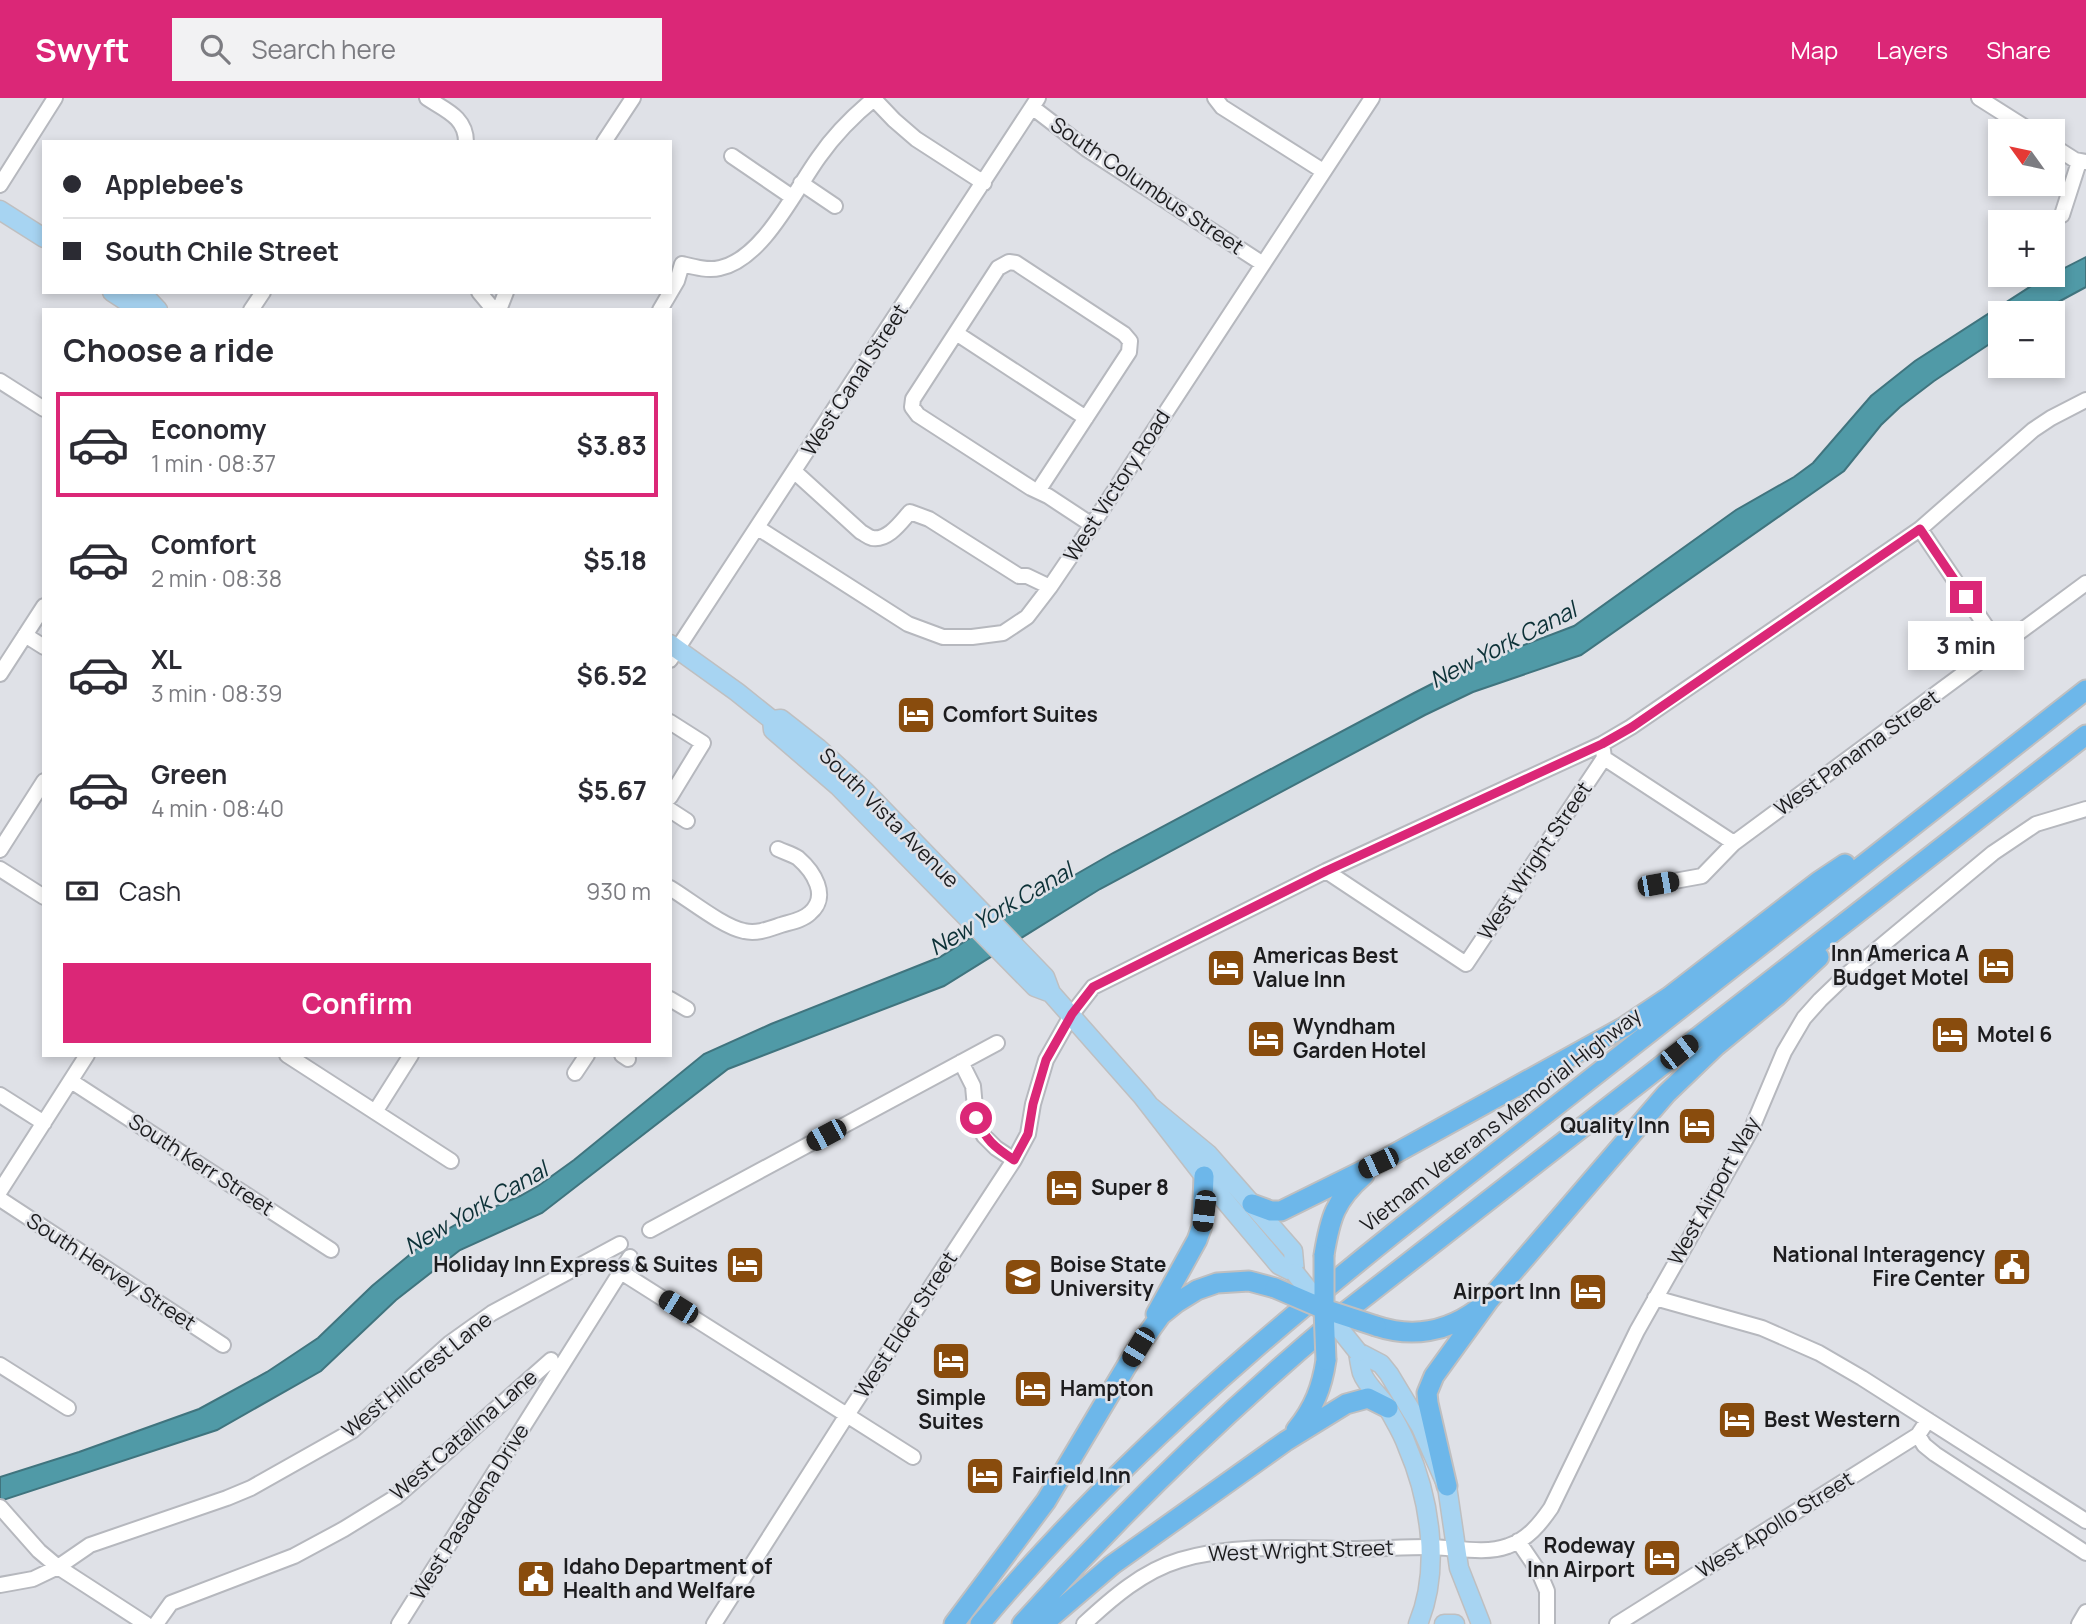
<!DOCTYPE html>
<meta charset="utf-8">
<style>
body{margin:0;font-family:Manrope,sans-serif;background:#f2f2f3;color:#2b2b33;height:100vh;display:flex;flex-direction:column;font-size:26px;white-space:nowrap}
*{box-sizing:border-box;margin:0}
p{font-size:23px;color:#7c7c81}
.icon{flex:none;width:38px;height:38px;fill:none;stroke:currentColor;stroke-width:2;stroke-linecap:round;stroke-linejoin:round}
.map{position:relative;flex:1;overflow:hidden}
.side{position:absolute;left:42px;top:210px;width:630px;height:749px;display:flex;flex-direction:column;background:#fff;border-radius:0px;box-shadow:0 4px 10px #0003}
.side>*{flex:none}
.hud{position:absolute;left:42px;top:42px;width:630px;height:154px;border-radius:0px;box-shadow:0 4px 10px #0003;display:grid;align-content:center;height:154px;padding:0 21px;background:#fff}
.needle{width:46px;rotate:303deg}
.buttons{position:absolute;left:1988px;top:21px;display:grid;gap:14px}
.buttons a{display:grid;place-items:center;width:77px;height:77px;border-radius:0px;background:#fff;box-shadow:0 4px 10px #0003;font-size:35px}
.end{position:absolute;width:32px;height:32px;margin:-16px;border:9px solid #db2777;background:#fff;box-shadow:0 0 0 4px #fff}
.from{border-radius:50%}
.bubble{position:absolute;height:49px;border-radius:0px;background:#fff;box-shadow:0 4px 10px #0003;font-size:23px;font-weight:700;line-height:49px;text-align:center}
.car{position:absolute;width:21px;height:42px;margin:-21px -10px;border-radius:9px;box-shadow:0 0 5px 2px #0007;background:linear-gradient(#222 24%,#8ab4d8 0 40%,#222 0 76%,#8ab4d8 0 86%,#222 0)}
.hud b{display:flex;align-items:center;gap:24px;height:66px;font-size:26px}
.hud b+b{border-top:2px solid #e1e1e2}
.hud i{width:18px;height:18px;background:#2b2b33}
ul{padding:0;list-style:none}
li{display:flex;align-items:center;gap:21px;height:105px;margin:0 14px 10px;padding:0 7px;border:4px solid transparent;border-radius:0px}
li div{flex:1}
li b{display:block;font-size:26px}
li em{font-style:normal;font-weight:700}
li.active{border-color:#db2777}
li>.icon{width:63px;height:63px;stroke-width:1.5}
h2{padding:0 21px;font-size:32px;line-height:84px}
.pay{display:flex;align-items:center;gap:18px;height:77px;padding:0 21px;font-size:26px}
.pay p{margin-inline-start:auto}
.button{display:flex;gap:14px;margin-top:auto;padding:14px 21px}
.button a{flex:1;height:80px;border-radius:0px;background:#db2777;color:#fff;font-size:28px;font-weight:700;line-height:80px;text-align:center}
header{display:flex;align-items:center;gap:42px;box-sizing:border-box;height:98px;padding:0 35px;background:#db2777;color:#fff}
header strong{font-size:33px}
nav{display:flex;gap:38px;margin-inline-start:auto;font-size:24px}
.search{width:490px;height:63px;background:#f2f2f3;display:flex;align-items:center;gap:18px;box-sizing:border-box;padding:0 24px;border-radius:0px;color:#7c7c81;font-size:26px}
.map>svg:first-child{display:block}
.water{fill:#509aa7;stroke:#40747e;stroke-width:2}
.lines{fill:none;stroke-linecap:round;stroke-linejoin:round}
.minor-casing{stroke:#b6b8be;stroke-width:18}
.major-casing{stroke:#bfbfc0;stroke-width:21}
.highway-casing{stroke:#bfbfc0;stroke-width:23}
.minor{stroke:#fff;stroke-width:14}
.major{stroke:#a7d4f2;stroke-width:18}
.highway{stroke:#6db7ea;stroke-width:19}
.major-bridge-casing{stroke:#bfbfc0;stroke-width:21;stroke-linecap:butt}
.highway-bridge-casing{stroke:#bfbfc0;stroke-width:23;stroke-linecap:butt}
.major-bridge{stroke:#a7d4f2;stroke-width:18}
.highway-bridge{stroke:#6db7ea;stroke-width:19}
.route{stroke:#db2777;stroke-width:9}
.labels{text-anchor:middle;stroke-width:5;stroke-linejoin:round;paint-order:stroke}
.street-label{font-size:21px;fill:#1c1c1e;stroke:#dfe1e7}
.poi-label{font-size:21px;font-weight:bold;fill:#1c1c1e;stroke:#dfe1e7;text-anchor:start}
.water-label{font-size:23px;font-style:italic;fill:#0c3137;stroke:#dfe1e7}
</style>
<header>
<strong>Swyft</strong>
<div class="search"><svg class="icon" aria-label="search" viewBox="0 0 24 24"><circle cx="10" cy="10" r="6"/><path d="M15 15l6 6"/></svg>Search here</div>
<nav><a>Map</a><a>Layers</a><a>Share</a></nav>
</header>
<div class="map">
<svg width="2086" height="1526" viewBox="0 0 2086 1526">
<rect width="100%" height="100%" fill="#dfe1e7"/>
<path class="water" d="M2086,159v30l-48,26h-38v24l-66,44 -34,26 -19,18 -37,46 -263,184 -108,37 -48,23 -325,174 -156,97 -216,83 -186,144 -82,37 -64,50 -75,71 -104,59 -217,71v-24l79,-25 120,-43 68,-37 51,-34 54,-52 53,-44 39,-22 56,-24 18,-10 36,-26 130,-106 67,-30 169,-67 81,-51 92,-53 301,-160 47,-24 113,-43 162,-116 58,-33 19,-14 58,-67 44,-35 124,-80z"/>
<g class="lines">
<g class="minor-casing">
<path id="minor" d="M427,0c18,12 39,19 39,44
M873,0l21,22 22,19 68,44
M1215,0l7,9 101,64
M1979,0l52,33
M1032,9l56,43 175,114
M604,44l29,-44
M2053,48l22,14 11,2
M732,58l60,41
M801,85l34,23
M0,87l55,-87
M2062,117l17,-53
M479,194l15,18
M251,212l12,-18
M499,212l7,-18
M660,212l17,-29 5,-17c12,3 26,7 38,4 43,-9 75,-78 99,-111 16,-23 35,-42 56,-59
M956,235l130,85
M0,283l44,28
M795,374l66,60c4,2 7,5 11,6 16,3 29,-16 38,-26l19,7 90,57h8l23,11
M1038,393l91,-139 1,-11 -6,-7 -108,-71 -7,-1 -11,6 -85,131 -1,8 6,8 113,73 17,8 44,29
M758,430l150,96 35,13h29l31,-4 24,-16 23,-30 42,-62 280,-427
M1920,431l80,118
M25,537l19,12
M670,562l368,-562
M0,576l44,-68
M670,624l33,21 -33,54
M1603,652l1,8 130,85
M670,712l17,11
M0,752l44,-69
M0,771l44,28
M1326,773l140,93 138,-206
M1658,786l44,-8 32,-33 352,-260
M670,790c20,12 53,39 74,43 13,3 25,-2 37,-6 10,-3 22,-5 29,-12 20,-17 3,-42 -12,-55 -6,-4 -14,-6 -20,-9
M670,901l17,10
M287,957l164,106
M622,957l6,4
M961,964l12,24 3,32 8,18 12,12 18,12
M575,975l12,-18
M71,983l260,169
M0,997l44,28
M375,1014l36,-57
M0,1093l87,-136
M0,1101l223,146
M650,1132l347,-187
M621,1174l292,185
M1655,1200l107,30 57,25 43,25 224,143
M0,1267l68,43
M1918,1337l6,10 11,9 151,99
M0,1409l39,44 19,16 88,57
M1518,1443l21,31 8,19v33
M0,1487l33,-6 25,-12 32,-22 137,-47 24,-10 101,-57 98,-88 42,-30 128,-69
M156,1526l15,-21 123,-47 50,-27 52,-32 155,-137
M399,1526l231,-367
M714,1526l133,-209 167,-255 14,-26 5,-30 13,-44 26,-46 21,-27 233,-116 276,-127 29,-17 289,-198 113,-99 18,-12 35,-18
M1084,1526c28,-26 59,-53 96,-64 55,-16 113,-12 169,-11 27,0 53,-2 80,-2 25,0 55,8 79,-1 19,-6 32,-22 43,-38l86,-177 115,-203 32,-76 20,-34 16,-18 24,-23 149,-124 43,-29 50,-15
M1617,1526l301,-189 10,-15
M2079,1526l7,-12"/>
</g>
<g class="major-casing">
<path id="major" d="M0,112l44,28
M112,194l23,15 12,3
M141,194l17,18
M670,546l67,48 35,28 1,10 65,56 197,201 16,6
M772,622l9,-1 37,29 47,43 180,186 6,16 91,103 62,80 75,89 16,8 -2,-22 -85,-97 -58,-48
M1358,1254l23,12 8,10 32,53 26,59 12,82 22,56
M1358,1254c1,6 2,14 4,21 5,14 21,25 28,39 6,11 13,22 17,34 23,53 34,123 11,178
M1444,1526h11"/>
</g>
<g class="highway-casing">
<path id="highway" d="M1252,1106l19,7h10l97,-48 246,-136 45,-30 149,-115 27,-18
M1324,1157c6,-37 11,-55 40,-80
M1156,1216l41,-74 5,-14 2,-50
M1376,1228c36,12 71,6 102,-17
M1296,1332c18,-22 26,-43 30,-70
M1447,1388l-19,-83 -1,-10 7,-17 55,-76 177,-206 50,-48 61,-50 42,-39
M954,1526l92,-123 92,-154 23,-32 15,-12 21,-13 20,-7 32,-2 26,7
M980,1526c166,-199 364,-353 567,-511 179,-141 359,-282 539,-423
M1022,1526c99,-110 200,-209 313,-304l751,-585
M1043,1526l69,-59 174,-124 60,-37 22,-6 20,10"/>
</g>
<use href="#minor" class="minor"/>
<use href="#major" class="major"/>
<use href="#highway" class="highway"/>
<g class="major-bridge-casing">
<path id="major-bridge" d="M1295,1175l63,79"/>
</g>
<g class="highway-bridge-casing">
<path id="highway-bridge" d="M1324,1157v54l2,51
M1275,1190l49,21 52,17"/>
</g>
<use href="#major-bridge" class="major-bridge"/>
<use href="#highway-bridge" class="highway-bridge"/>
</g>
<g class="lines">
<path class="route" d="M976,1020c11,23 17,28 38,42l14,-26 5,-30 13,-44 26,-46 21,-27 233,-116 276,-127 30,-17 288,-198 46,68"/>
</g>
<defs>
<g id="hotel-square" transform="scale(2.0125)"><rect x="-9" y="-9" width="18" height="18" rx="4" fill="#894c0d" stroke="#dfe1e7"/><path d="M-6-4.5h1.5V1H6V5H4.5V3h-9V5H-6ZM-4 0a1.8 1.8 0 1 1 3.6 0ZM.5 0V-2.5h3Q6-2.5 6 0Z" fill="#fff"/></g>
<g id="civic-square" transform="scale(2.0125)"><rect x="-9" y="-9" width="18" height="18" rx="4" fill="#894c0d" stroke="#dfe1e7"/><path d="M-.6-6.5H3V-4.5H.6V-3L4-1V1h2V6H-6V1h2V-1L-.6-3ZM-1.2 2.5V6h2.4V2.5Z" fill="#fff"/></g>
<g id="university-square" transform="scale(2.0125)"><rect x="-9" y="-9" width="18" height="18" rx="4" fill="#894c0d" stroke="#dfe1e7"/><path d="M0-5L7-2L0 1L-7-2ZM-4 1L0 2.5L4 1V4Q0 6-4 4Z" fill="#fff"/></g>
</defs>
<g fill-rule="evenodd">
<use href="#hotel-square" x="916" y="617"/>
<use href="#hotel-square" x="1996" y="868"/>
<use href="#hotel-square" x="1226" y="870"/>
<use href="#hotel-square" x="1950" y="937"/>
<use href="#hotel-square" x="1266" y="941"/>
<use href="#hotel-square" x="1697" y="1028"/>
<use href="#hotel-square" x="1064" y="1090"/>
<use href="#hotel-square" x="745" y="1167"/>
<use href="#civic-square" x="2012" y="1169"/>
<use href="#university-square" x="1023" y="1179"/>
<use href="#hotel-square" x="1588" y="1194"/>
<use href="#hotel-square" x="951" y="1263"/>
<use href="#hotel-square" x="1033" y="1291"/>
<use href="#hotel-square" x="1737" y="1322"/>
<use href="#hotel-square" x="985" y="1378"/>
<use href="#hotel-square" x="1662" y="1460"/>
<use href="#civic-square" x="536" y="1481"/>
</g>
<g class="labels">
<g class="street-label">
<text transform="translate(1147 88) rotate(34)" y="7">South Columbus Street</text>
<text transform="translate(855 282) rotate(-57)" y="7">West Canal Street</text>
<text transform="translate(1117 388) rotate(-57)" y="7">West Victory Road</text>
<text transform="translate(1857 655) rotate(-36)" y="7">West Panama Street</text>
<text transform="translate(889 720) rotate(45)" y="7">South Vista Avenue</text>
<text transform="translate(1535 763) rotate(-56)" y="7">West Wright Street</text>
<text transform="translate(1501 1022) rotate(-38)" y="7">Vietnam Veterans Memorial Highway</text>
<text transform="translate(201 1067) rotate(33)" y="7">South Kerr Street</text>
<text transform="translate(1714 1093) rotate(-61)" y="7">West Airport Way</text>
<text transform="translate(111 1174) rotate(33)" y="7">South Hervey Street</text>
<text transform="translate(906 1227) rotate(-57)" y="7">West Elder Street</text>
<text transform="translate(417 1277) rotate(-39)" y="7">West Hillcrest Lane</text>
<text transform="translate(464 1337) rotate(-41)" y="7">West Catalina Lane</text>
<text transform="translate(470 1414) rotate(-58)" y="7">West Pasadena Drive</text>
<text transform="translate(1775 1427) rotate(-32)" y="7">West Apollo Street</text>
<text transform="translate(1301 1453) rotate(-2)" y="7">West Wright Street</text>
</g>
<g class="poi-label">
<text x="943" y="624">Comfort Suites</text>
<text x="1969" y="863" text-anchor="end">Inn America A<tspan x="1969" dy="24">Budget Motel</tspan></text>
<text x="1253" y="865">Americas Best<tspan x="1253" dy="24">Value Inn</tspan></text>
<text x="1293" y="936">Wyndham<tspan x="1293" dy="24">Garden Hotel</tspan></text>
<text x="1977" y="944">Motel 6</text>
<text x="1670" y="1035" text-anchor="end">Quality Inn</text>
<text x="1091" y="1097">Super 8</text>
<text x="1985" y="1164" text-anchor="end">National Interagency<tspan x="1985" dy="24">Fire Center</tspan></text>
<text x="718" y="1174" text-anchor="end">Holiday Inn Express &amp; Suites</text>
<text x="1050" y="1174">Boise State<tspan x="1050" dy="24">University</tspan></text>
<text x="1561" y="1201" text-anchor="end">Airport Inn</text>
<text x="1060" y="1298">Hampton</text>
<text x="951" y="1307" text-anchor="middle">Simple<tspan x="951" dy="24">Suites</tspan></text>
<text x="1764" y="1329">Best Western</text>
<text x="1012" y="1385">Fairfield Inn</text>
<text x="1635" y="1455" text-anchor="end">Rodeway<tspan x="1635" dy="24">Inn Airport</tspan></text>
<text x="563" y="1476">Idaho Department of<tspan x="563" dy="24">Health and Welfare</tspan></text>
</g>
<g class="water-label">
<text transform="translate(1503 547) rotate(-27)" y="8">New York Canal</text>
<text transform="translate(1001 811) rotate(-30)" y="8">New York Canal</text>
<text transform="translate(476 1110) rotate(-30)" y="8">New York Canal</text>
</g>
</g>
</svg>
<div class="buttons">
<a><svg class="needle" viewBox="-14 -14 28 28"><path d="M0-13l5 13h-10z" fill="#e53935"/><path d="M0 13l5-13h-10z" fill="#7c7c81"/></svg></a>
<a>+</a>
<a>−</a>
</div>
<i class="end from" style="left:976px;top:1020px"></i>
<i class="end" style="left:1966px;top:499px"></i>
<div class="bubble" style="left:1908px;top:523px;width:116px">3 min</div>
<i class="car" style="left:1658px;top:786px;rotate:80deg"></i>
<i class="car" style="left:1679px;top:954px;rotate:52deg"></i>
<i class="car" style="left:826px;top:1037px;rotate:242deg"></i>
<i class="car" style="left:1378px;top:1065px;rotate:245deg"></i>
<i class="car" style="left:1204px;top:1113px;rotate:187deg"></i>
<i class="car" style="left:678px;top:1209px;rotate:302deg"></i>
<i class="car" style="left:1138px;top:1249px;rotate:211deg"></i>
<div class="hud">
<b><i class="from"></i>Applebee's</b>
<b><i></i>South Chile Street</b>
</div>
<section class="side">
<h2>Choose a ride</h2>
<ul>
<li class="active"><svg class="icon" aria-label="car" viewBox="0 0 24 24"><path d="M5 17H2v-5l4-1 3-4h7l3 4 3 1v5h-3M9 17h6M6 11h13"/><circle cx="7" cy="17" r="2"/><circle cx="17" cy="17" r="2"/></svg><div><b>Economy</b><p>1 min · 08:37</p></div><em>$3.83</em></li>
<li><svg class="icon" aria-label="car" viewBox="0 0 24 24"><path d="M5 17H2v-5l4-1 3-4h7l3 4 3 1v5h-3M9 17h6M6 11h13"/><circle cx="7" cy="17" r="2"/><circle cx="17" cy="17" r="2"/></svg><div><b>Comfort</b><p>2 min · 08:38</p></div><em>$5.18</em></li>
<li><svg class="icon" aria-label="car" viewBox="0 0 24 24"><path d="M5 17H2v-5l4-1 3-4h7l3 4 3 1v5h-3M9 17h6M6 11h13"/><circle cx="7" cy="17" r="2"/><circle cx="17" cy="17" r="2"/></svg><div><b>XL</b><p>3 min · 08:39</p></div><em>$6.52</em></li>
<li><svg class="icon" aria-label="car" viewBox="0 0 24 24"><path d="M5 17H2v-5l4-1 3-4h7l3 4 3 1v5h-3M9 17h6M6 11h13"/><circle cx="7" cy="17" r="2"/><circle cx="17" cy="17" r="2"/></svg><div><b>Green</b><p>4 min · 08:40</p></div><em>$5.67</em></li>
</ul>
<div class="pay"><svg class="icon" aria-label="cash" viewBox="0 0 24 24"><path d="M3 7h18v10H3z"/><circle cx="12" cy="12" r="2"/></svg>Cash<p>930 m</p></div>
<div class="button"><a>Confirm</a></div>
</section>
</div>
